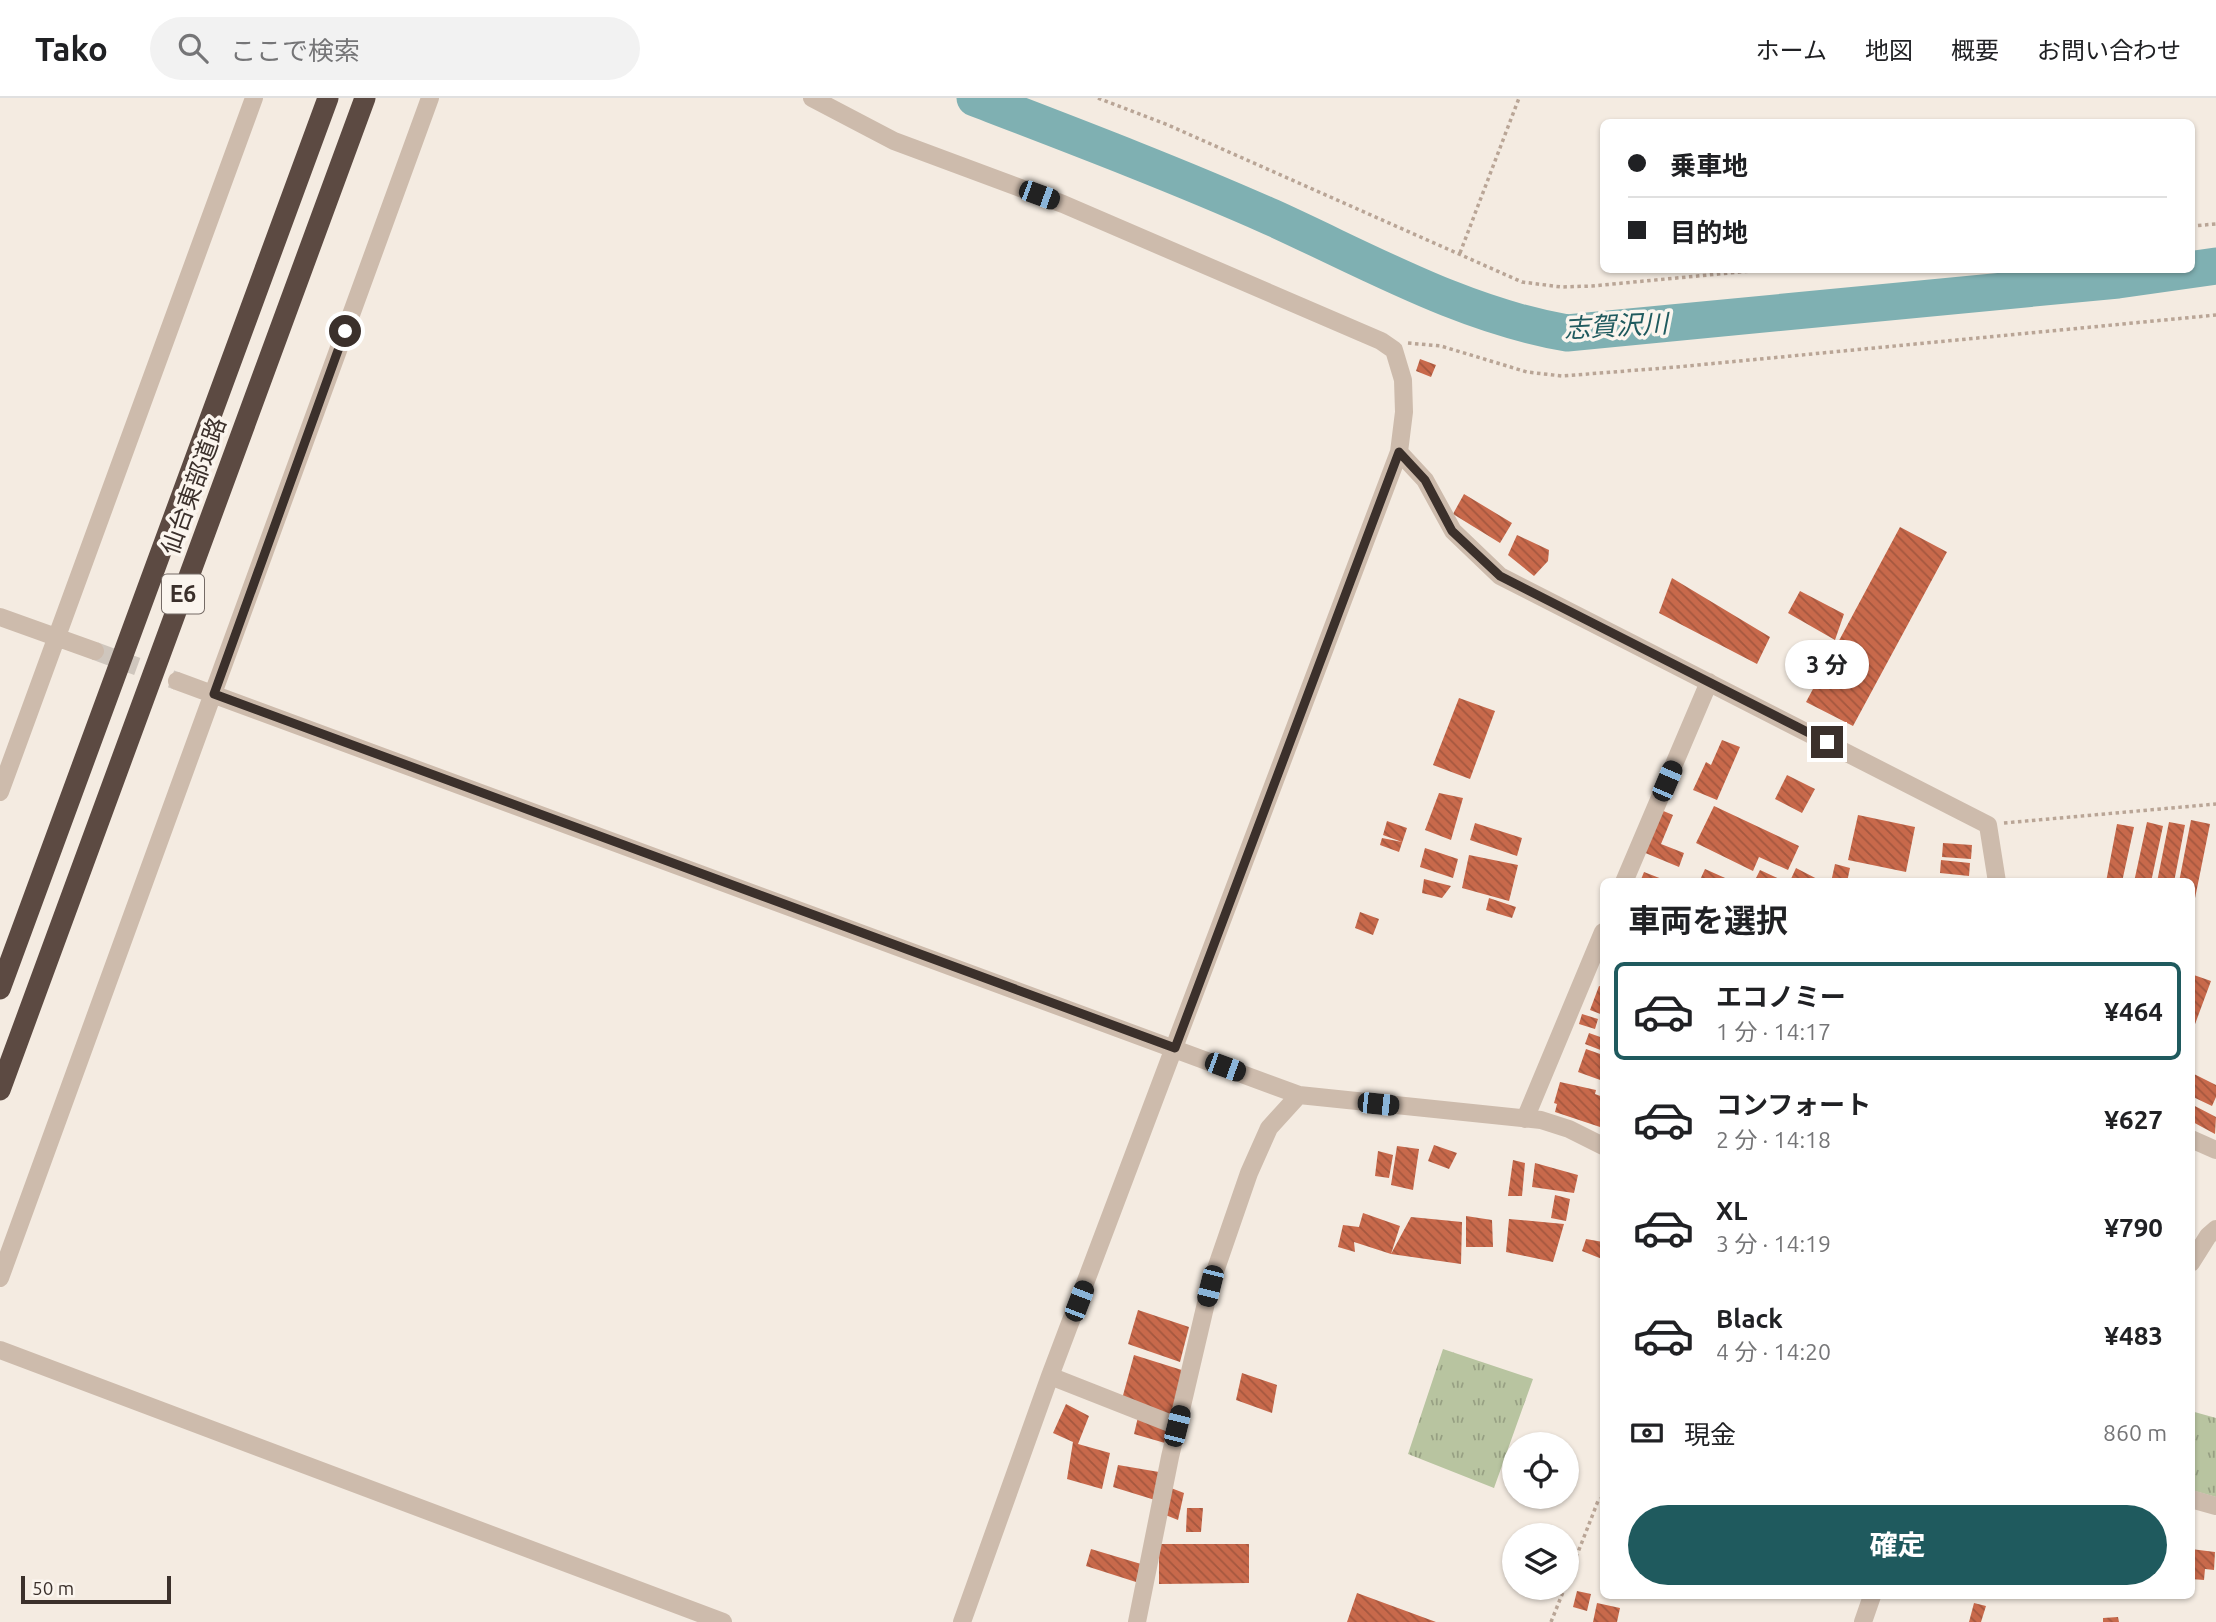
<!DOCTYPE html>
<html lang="ja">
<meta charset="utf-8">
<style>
body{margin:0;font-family:Ubuntu,"Noto Sans JP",sans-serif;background:#f2f2f2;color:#202124;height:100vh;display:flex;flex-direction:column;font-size:26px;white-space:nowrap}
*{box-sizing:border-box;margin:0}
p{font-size:23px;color:#757577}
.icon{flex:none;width:38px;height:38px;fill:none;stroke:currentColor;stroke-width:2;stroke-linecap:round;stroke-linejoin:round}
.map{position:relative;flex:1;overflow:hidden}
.details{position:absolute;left:1600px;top:780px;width:595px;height:721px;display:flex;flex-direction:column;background:#fff;border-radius:10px;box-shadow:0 2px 5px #0004}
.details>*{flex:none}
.hud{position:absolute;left:1600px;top:21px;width:595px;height:154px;border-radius:10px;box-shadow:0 2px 5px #0004;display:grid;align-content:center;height:154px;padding:0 28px;background:#fff}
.controls{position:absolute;left:1502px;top:1334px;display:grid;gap:14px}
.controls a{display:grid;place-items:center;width:77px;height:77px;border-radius:50%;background:#fff;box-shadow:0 2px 5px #0004;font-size:35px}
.scale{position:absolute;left:21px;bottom:18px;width:150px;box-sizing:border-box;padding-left:7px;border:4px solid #3b302b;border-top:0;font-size:19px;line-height:24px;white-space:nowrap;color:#3b302b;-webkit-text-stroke:5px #fbf5ee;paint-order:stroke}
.end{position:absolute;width:32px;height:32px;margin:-16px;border:9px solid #3b302b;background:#fff;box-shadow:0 0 0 4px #fff}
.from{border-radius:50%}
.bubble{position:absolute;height:49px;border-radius:24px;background:#fff;box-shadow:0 2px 5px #0004;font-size:23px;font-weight:700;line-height:49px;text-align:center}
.car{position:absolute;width:21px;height:42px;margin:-21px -10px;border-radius:9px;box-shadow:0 0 5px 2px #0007;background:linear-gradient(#222 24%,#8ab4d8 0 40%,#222 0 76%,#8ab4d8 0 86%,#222 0)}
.hud b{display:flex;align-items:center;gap:24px;height:66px;font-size:26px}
.hud b+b{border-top:2px solid #e0e0e0}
.hud i{width:18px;height:18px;background:#202124}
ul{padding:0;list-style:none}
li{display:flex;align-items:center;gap:21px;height:98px;margin:0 14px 10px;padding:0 14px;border:4px solid transparent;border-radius:10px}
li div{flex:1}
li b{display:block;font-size:26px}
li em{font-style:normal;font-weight:700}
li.active{border-color:#1f5a5e}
li>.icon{width:63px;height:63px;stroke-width:1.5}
h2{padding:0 28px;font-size:32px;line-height:84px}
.pay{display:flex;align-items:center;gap:18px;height:77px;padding:0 28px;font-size:26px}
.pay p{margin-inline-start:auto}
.cta{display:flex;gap:14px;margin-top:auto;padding:14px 28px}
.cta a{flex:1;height:80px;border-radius:42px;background:#1f5a5e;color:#fff;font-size:28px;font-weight:700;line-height:80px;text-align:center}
header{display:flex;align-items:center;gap:42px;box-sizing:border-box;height:98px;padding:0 35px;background:#fff;border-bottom:2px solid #e0e0e0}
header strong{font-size:33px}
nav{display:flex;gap:38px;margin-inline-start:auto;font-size:24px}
.search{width:490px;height:63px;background:#f2f2f2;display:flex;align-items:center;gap:18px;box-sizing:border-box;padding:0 24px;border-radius:38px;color:#757577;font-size:26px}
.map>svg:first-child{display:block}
.grass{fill:url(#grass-tufts)}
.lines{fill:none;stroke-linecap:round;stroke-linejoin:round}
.river{stroke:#7fb0b2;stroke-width:37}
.building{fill:url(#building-back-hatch)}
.minor-tunnel{stroke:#cfc6bd;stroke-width:18;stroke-dasharray:18 9;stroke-linecap:butt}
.path{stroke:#b9a596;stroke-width:3.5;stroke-dasharray:3.5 3.5;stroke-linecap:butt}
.minor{stroke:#cdbbac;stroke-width:18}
.highway{stroke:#5c4a42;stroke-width:21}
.route{stroke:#3b302b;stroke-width:9}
.labels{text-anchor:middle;stroke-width:7;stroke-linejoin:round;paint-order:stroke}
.shield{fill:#fbf5ee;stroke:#756b66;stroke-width:2}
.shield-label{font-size:23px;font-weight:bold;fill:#3b302b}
.street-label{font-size:24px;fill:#3b302b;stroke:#fbf5ee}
.water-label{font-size:26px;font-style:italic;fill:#1f5a5e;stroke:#fbf5ee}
</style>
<header>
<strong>Tako</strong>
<div class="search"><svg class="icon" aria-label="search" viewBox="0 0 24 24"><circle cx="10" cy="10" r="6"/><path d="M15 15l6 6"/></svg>ここで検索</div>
<nav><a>ホーム</a><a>地図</a><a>概要</a><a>お問い合わせ</a></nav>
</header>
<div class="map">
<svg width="2216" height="1524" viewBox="0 0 2216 1524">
<defs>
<pattern id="grass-tufts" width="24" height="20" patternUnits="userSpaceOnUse" patternTransform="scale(1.75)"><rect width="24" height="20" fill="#b8c4a0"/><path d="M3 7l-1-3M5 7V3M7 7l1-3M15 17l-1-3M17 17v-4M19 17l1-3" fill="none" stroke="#97a083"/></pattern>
<pattern id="building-back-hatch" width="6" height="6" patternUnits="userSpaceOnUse" patternTransform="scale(1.75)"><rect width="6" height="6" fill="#c8694b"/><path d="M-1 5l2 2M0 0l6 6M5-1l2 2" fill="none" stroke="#a4573f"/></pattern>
</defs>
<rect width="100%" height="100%" fill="#f4ebe1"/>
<path class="grass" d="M1443,1251l90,30 -39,109 -86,-34z
M2191,1313l25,7v79l-25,-7z"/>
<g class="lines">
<path class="river" d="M975,0c99,38 199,76 296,119 97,44 191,98 296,116l551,-53 98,-14"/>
</g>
<path class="building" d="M1420,261l16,6 -5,12 -15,-6z
M1464,396l48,29 -12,20 -47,-29z
M1900,429l47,25 -94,174 -47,-24z
M1517,437l32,15 -1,11 -14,15 -26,-21z
M1672,480l98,59 -13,27 -98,-51z
M1800,493l44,23 -9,26 -47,-27z
M1459,600l36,13 -25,68 -37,-14z
M1722,642l18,7 -23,53 -24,-10 13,-28 5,3z
M1787,677l28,14 -13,24 -27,-14z
M1439,695l24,5 -12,42 -26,-10z
M1714,708l85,40 -11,24 -29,-13 -6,14 -57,-28z
M1661,712l12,5 -12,29 23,9 -5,14 -36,-15z
M1858,717l57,12 -9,45 -58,-12z
M2191,722l19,4 -18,89 -1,-31h-12z
M1387,723l20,7 -8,24 -19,-7 2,-7 20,4 -19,-7z
M2147,724l16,4 -12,56h-17z
M2169,724l16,3 -11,57h-17z
M1475,725l47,15 -5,18 -47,-16z
M2117,726l17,3 -12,55h-16z
M1943,745l29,2 -1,14 -29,-2z
M1425,750l33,11 -5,19 -33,-11z
M1469,757l49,10 -9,36 -47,-13z
M1941,762l29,3 -1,13 -29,-3z
M1835,766l15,4 -3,14h-16z
M1796,770l27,14 -33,-1z
M1705,771l29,13h-35z
M1760,772l26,12h-32z
M1644,774l18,7 -1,3h-21z
M1424,781l27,7 -9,12 -20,-5z
M1489,800l27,9 -4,11 -26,-8z
M1360,814l19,7 -6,16 -18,-7z
M2191,876l20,7 -20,54z
M1599,888l4,1v28l-13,-5z
M1582,916l16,5 -3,10 -16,-5z
M1589,935l14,5v13l-18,-7z
M1586,951l17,6v26l-25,-9z
M2192,975l24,12v12l-4,9 -21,-10z
M1560,984l36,8 -1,4 8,3v31l-48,-16 2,-8 -3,-1z
M2191,1006l25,13 -1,17 -24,-13z
M1434,1047l23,8 -8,16 -21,-8z
M1397,1048l22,3 -6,41 -22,-5z
M1378,1053l15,4 -4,23 -14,-2z
M1513,1062l12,3 -3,33h-14z
M1535,1065l43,12 -4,18 -42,-6z
M1555,1097l15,4 -4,22 -15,-3z
M1363,1115l37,13 -9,28 20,-37 51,5 -1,42 -70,-10 -37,-12 1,10 -17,-5 5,-22 16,2z
M1466,1118l26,4 1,27h-27z
M1509,1121l55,5 -11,38 -47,-10z
M1586,1141l17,3 -1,17 -20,-8z
M1138,1212l51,17 -9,35 -52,-18z
M1134,1257l51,16 -12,47 -51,-19z
M1242,1275l35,12 -5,28 -36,-13z
M1066,1306l23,12 -11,28 32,9 -8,36 -35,-10 6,-37 -20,-9z
M1138,1319l31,9 -4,17 -31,-9z
M1118,1367l41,7 -4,28 -42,-13z
M1171,1390l13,5 -6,27 -15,-6z
M1187,1410h16l-2,24h-15z
M1159,1446h90v39l-90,1z
M1091,1451l50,15 -5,18 -50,-16z
M2191,1451l24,3 -1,18 -9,-1 -1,11 -13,-1z
M1577,1493l14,3 -4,17 -14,-4z
M1357,1495l79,29h-89z
M1597,1505l23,5 -3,14h-24z
M1974,1505l12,3 -5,16h-12z
M2118,1519l1,5h-16v-4z"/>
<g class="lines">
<path class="minor-tunnel" d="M95,553l82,30"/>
<path class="path" d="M1098,0l70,27 354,157 39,5 31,-1 169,-16
M2191,128l25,-2
M1460,155l59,-155
M1408,245l33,3 86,26 35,4 115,-9 539,-52
M2004,725l212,-19
M1566,1485l32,-82 5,-4
M1551,1524l14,-35"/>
<path class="minor" d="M812,0l82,43 169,63 318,137 13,9 9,30 1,32 -5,40 -349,924 -88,246
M1399,354l26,28 28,51 47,45 488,249 9,57
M0,519l95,34
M177,583l1122,414 242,25 28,9 34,17
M0,694l254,-694
M1624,784l85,-200
M1525,1021l78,-187
M2191,1041l25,11
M2191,1165l17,-27 8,-7
M0,1180l430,-1180
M0,1252l723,272
M1050,1278l127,50
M2191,1401l25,7
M1137,1524l33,-165 40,-171 39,-113 20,-45 30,-33
M1863,1524l9,-26"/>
<path class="highway" d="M0,891l328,-891
M0,992l365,-992"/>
</g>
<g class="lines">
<path class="route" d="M345,233l-131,363 961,354 224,-596 26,28 27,51 48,45 327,166"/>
</g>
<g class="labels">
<rect class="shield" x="162" y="476.5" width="42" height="39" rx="5"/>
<g class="shield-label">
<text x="183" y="504">E6</text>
</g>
<g class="street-label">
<text transform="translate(194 388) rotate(-70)" y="8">仙台東部道路</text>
</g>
<g class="water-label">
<text transform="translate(1616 228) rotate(-3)" y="9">志賀沢川</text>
</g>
</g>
</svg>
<div class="controls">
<a><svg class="icon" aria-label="locate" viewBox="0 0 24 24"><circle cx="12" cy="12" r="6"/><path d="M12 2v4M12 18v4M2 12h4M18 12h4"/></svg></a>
<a><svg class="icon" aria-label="layers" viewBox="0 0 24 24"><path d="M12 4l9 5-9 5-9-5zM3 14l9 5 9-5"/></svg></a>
</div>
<div class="scale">50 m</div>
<i class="end from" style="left:345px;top:233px"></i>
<i class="end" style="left:1827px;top:644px"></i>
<div class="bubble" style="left:1785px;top:542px;width:84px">3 分</div>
<i class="car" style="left:1039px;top:97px;rotate:110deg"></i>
<i class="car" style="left:1667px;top:683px;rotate:23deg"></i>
<i class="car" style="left:1225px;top:969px;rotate:110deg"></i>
<i class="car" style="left:1378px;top:1006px;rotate:96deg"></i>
<i class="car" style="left:1210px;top:1188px;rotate:194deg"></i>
<i class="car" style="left:1079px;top:1203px;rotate:21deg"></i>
<i class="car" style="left:1177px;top:1328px;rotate:14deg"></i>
<div class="hud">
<b><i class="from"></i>乗車地</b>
<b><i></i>目的地</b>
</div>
<section class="details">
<h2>車両を選択</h2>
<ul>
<li class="active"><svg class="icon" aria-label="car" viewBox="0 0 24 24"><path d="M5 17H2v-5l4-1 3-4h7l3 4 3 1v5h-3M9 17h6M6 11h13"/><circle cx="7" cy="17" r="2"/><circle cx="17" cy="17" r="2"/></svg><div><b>エコノミー</b><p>1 分 · 14:17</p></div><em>¥464</em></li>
<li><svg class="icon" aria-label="car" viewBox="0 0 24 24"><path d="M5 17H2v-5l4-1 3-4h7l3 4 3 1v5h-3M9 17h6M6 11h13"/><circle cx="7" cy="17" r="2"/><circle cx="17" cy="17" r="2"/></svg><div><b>コンフォート</b><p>2 分 · 14:18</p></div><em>¥627</em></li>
<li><svg class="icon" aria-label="car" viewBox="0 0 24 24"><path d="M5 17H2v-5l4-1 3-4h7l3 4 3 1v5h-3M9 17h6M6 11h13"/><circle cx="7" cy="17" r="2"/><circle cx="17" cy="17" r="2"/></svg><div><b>XL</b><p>3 分 · 14:19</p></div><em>¥790</em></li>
<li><svg class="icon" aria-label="car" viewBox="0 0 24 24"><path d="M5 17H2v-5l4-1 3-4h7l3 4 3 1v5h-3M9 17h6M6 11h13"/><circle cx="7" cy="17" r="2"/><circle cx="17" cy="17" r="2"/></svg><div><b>Black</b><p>4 分 · 14:20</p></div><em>¥483</em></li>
</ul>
<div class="pay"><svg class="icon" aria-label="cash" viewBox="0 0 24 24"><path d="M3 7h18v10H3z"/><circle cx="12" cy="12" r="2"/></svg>現金<p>860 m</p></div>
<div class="cta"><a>確定</a></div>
</section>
</div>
